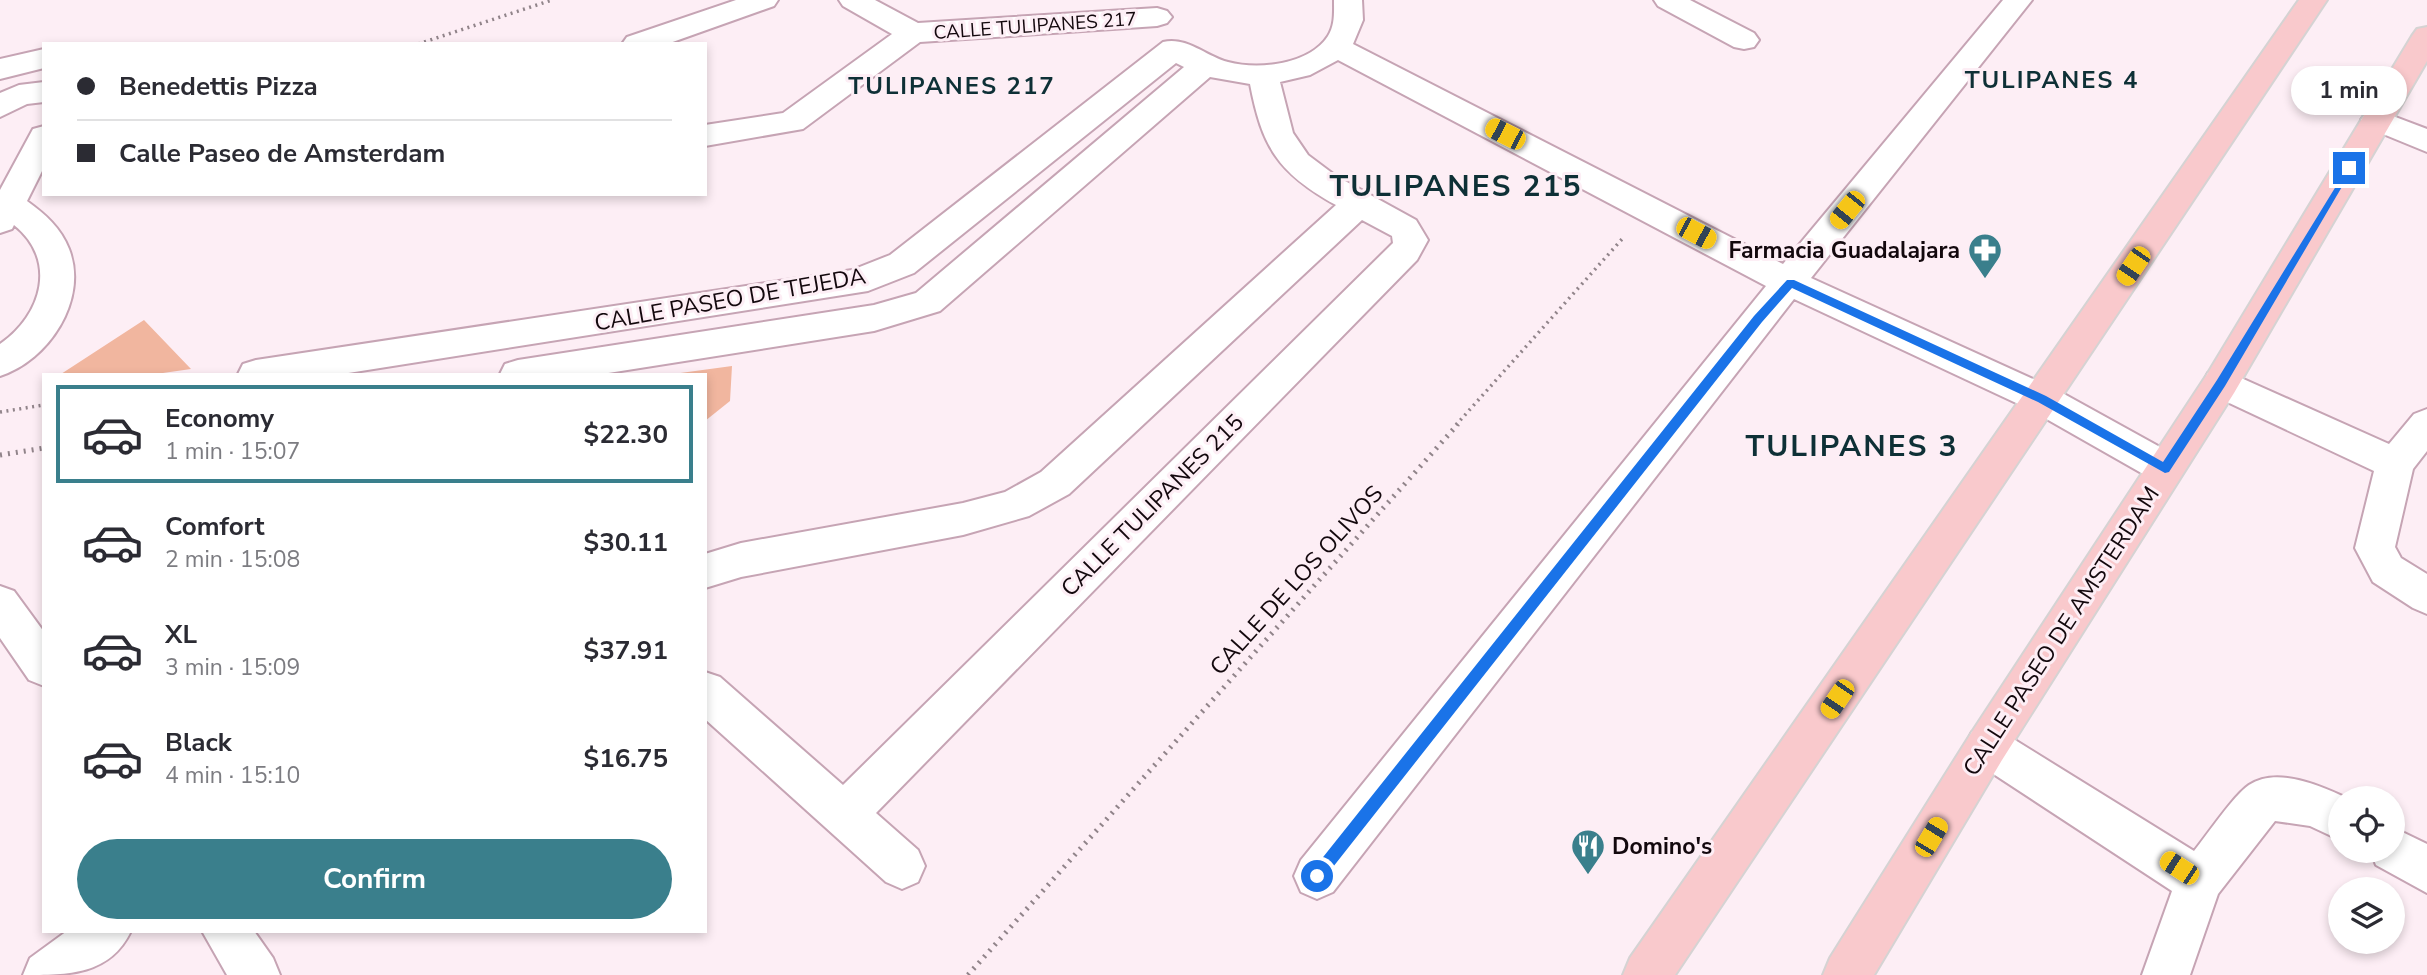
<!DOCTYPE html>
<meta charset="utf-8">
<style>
body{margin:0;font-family:"Nunito Sans",sans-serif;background:#f7f7f7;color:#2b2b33;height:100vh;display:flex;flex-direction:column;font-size:26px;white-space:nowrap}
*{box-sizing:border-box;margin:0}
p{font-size:23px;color:#7c7c81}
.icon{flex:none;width:38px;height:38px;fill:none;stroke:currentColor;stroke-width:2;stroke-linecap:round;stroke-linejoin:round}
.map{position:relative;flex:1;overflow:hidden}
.details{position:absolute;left:42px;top:373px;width:665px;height:560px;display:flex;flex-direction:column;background:#fff;border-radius:0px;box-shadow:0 4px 10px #0003}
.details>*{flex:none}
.top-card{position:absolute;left:42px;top:42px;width:665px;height:154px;border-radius:0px;box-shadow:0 4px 10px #0003;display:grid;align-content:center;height:154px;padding:0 35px;background:#fff}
.tools{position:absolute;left:2328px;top:786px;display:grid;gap:14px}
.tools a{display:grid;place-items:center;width:77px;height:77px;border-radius:50%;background:#fff;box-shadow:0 4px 10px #0003;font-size:35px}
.end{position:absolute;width:32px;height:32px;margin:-16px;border:9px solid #1a73e8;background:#fff;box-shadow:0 0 0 4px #fff}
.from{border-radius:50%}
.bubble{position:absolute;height:49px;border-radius:24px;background:#fff;box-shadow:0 4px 10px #0003;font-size:23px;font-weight:700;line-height:49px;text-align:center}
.car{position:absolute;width:21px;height:42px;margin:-21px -10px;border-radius:9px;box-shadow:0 0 5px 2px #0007;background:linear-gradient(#f5c518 24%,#345 0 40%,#f5c518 0 76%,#345 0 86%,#f5c518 0)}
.top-card b{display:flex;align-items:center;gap:24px;height:66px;font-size:26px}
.top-card b+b{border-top:2px solid #e1e1e2}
.top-card i{width:18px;height:18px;background:#2b2b33}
ul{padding:12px 0 0;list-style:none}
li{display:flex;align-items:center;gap:21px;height:98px;margin:0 14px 10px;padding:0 21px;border:4px solid transparent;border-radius:0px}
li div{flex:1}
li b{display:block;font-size:26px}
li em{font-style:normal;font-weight:700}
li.active{border-color:#3a7f8c}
li>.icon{width:63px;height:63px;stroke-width:1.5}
.button{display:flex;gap:14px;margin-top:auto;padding:14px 35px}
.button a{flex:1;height:80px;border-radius:42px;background:#3a7f8c;color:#fff;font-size:28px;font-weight:700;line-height:80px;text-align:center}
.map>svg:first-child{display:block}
.green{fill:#f1b69f}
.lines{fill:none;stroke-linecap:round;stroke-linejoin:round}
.minor-casing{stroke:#c6a4b4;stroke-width:4}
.major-casing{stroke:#d5d3d3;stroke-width:4}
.path-far1{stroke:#91848a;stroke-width:3.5;stroke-dasharray:2 4.5;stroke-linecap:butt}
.path{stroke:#91848a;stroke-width:5;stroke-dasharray:2 6;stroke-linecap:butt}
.minor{fill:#fff;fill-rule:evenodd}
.major{fill:#f9c9cc;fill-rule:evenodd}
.route{fill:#1a73e8}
.labels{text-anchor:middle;stroke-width:6;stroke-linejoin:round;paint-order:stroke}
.far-street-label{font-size:19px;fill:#13080d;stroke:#fdeef5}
.poi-label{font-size:23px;font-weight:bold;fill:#13080d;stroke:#fdeef5;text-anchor:end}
.street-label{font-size:23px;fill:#13080d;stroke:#fdeef5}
.far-district-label{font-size:24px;font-weight:bold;letter-spacing:2px;fill:#0e3036;stroke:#fdeef5}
.district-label{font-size:30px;font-weight:bold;letter-spacing:2px;fill:#0e3036;stroke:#fdeef5}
</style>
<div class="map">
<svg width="2427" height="975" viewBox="0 0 2427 975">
<rect width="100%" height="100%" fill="#fdeef5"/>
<path class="green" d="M144,320l47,49 -35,5h-95z
M732,366l-2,35 -25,20v-47h-32z"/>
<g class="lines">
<g class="minor-casing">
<path id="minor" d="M736,0h42l-4,6 -107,38h-45l5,-7z
M839,0h36l43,23 239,-15 10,3 5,6 -5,6 -10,3 -237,16 -117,87 -98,17v-21l78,-12 109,-79 -49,-28z
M1334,0h28l1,20 -10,24 430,220 220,-264h29l-221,278 244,111 123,68 6,11 -6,11 -13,4 -13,-4 -123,-70 -235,-110 -461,593 -16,7 -16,-7 -7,-16 7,-16 465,-574 -428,-226 -28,15 -30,7 13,51 15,22 28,21 80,44 12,20 -11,20 -541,553 42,37 7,16 -7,16 -16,7 -16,-7 -181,-163v-47l15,5 123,108 550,-542 -1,-7 -30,-16 -293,274 -40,22 -66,19 -222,42 -36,11v-34l36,-11 222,-40 42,-11 36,-20 295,-267c-58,-32 -74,-58 -86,-121l-40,-7 -270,234 -66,20 -272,43h-102l5,-10 13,-4 356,-55 42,-12 268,-226 -8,-4 -262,210 -46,18 -526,83h-104l5,-10 13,-4 596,-90 38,-15 273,-213c23,-6 43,14 65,20 30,8 81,3 100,-26 7,-11 6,-23 6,-36z
M1654,0h36l64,33 5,7 -5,7 -10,2 -10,-2 -76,-41z
M44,49v19l-44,11v-20z
M44,82v20l-17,2 -27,13v-24l19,-8z
M2377,110l50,19v23l-61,-25 -5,-7 5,-7z
M44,126v41l-17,34c18,13 34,27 42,48 20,51 -21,112 -69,127v-32c42,-29 58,-84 14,-119l-2,4 -12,4v-43l33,-61z
M2221,369l168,75 25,-30 13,-5v42l-14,18 -18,78 6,11 26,16v40l-14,-6 -40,-26 -18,-34 19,-77 -166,-78 -5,-10 5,-10z
M0,586l14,5 30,41v54l-15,-6 -29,-42z
M1987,726l15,6 192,119c13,-16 40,-56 55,-66 28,-19 72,1 98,13h-7v42l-30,-14 -35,-5 -57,73 -28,81h-48l30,-84 -200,-131 -7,-14 7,-14z
M2392,827l35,17v49l-51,-28 -6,-15h22z
M67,931h64c-21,44 -62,44 -108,44l7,-17z
M202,931h52l19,27 7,17h-53z"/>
</g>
<g class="major-casing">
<path id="major" d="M2299,0h28l-652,975h-52l7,-17z
M2427,27v34l-193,332 -232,367 -128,215h-51l7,-17 142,-226 236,-359 204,-337 5,-7z"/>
</g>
<path class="path-far1" d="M418,44l134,-44
M0,412l44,-7
M1456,425l167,-187"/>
<path class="path" d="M0,455l44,-7
M968,975l490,-551"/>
<use href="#minor" class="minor"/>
<use href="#major" class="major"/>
</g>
<path class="route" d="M2349,165l4,3 -128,218 -56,86 -4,1 -127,-71 -246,-114 -30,34 -440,559h-10v-10l442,-555 33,-36h7l252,116 117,66 54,-82z"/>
<defs>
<g id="pharmacy-pin" transform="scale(1.75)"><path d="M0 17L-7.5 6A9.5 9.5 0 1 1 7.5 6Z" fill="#3a7f8c" stroke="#fdeef5"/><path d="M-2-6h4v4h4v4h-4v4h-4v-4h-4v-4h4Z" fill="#fff"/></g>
<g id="restaurant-pin" transform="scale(1.75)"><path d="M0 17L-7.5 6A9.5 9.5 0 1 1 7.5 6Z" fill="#3a7f8c" stroke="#fdeef5"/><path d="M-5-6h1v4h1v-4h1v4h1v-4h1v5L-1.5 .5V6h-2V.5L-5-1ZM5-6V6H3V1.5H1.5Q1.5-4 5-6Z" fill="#fff"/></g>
</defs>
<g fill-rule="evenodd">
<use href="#pharmacy-pin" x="1985" y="250"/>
<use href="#restaurant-pin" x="1588" y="846"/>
</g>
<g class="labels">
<g class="far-street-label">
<text transform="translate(1035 25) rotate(-4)" y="7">CALLE TULIPANES 217</text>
</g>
<g class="poi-label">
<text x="1960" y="258">Farmacia Guadalajara</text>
<text x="1612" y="854" text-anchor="start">Domino's</text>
</g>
<g class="street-label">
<text transform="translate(730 299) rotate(-10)" y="8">CALLE PASEO DE TEJEDA</text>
<text transform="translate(1152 505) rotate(-45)" y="8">CALLE TULIPANES 215</text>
<text transform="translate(1296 580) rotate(-48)" y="8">CALLE DE LOS OLIVOS</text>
<text transform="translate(2061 631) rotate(-57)" y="8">CALLE PASEO DE AMSTERDAM</text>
</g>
<g class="far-district-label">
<text x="2052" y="88">TULIPANES 4</text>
<text x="952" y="94">TULIPANES 217</text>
</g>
<g class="district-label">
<text x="1456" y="196">TULIPANES 215</text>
<text x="1852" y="456">TULIPANES 3</text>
</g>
</g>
</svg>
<div class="tools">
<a><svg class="icon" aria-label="locate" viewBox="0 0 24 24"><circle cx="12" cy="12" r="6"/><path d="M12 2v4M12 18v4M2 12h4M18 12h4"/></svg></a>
<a><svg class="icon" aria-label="layers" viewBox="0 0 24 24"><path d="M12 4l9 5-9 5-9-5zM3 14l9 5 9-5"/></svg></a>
</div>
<i class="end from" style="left:1317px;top:876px"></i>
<i class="end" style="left:2349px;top:168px"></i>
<div class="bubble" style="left:2291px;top:66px;width:116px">1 min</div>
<i class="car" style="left:1505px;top:134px;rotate:297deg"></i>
<i class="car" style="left:1847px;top:210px;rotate:219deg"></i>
<i class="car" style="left:1696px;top:233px;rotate:118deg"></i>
<i class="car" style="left:2133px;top:266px;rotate:214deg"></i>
<i class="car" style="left:1837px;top:699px;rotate:214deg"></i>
<i class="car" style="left:1931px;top:837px;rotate:31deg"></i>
<i class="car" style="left:2179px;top:868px;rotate:303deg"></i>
<div class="top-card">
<b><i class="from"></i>Benedettis Pizza</b>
<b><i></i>Calle Paseo de Amsterdam</b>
</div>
<section class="details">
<ul>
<li class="active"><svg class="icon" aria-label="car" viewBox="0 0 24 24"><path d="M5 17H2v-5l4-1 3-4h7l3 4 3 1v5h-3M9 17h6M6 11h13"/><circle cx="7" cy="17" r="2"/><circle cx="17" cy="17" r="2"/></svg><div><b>Economy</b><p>1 min · 15:07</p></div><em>$22.30</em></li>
<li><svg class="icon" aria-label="car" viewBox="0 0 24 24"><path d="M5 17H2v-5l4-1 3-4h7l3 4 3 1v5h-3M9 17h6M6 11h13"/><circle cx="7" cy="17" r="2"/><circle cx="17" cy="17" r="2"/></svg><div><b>Comfort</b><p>2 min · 15:08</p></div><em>$30.11</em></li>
<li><svg class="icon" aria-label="car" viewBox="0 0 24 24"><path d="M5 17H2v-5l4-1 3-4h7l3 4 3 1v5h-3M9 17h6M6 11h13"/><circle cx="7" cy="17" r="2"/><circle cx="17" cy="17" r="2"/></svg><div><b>XL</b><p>3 min · 15:09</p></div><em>$37.91</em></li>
<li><svg class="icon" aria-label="car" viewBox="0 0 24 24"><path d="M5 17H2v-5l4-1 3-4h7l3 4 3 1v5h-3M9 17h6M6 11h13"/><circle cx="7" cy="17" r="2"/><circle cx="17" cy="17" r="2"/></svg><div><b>Black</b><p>4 min · 15:10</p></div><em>$16.75</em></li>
</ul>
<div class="button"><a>Confirm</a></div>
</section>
</div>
